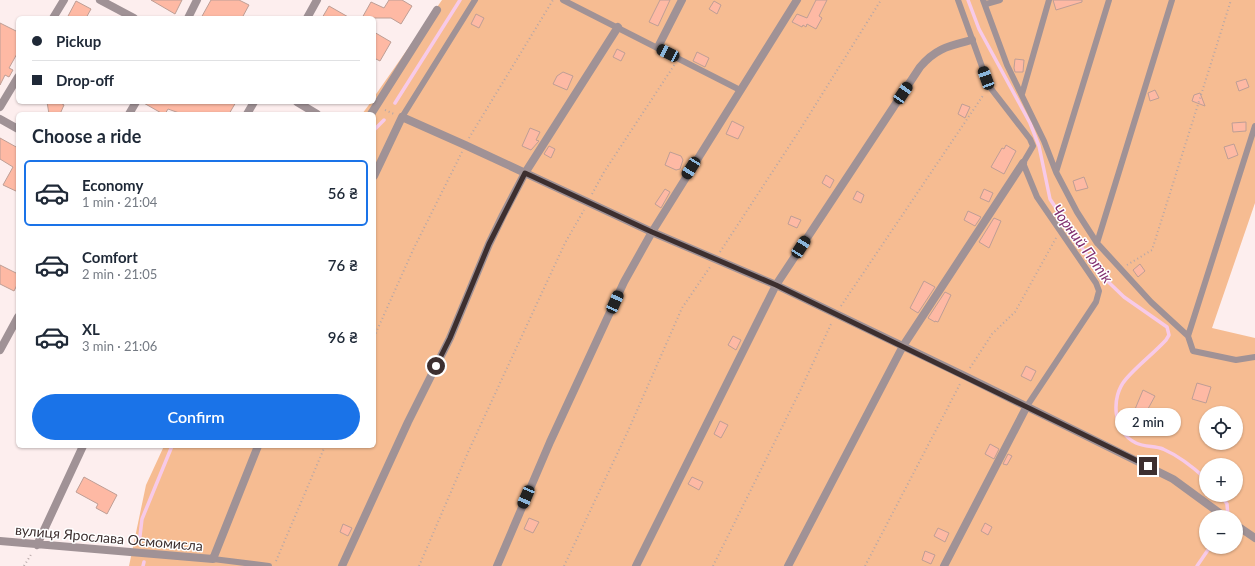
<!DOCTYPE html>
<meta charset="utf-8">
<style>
body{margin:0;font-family:Lato,sans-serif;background:#f6f6f7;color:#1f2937;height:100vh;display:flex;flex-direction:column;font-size:15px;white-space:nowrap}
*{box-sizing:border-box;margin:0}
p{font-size:13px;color:#747a83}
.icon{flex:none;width:22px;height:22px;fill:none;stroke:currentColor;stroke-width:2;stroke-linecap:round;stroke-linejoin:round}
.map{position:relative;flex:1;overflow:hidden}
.panel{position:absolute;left:16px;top:112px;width:360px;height:336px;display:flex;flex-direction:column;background:#fff;border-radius:6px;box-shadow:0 1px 3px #0004}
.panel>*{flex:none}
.guide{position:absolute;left:16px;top:16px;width:360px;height:88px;border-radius:6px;box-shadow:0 1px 3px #0004;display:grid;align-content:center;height:88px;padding:0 16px;background:#fff}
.tools{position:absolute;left:1199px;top:406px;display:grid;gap:8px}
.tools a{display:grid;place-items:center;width:44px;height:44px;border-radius:50%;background:#fff;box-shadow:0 1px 3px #0004;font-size:20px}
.end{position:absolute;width:18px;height:18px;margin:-9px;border:5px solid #3d2f2f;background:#fff;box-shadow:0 0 0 2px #fff}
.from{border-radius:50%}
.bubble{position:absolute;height:28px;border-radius:14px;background:#fff;box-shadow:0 1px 3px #0004;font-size:13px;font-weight:600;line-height:28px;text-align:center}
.car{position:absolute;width:12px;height:24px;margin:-12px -6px;border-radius:5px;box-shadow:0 0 3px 1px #0007;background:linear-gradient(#222 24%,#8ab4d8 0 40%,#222 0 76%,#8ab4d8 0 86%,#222 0)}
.guide b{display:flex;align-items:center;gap:14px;height:38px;font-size:15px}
.guide b+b{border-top:1px solid #e0e1e3}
.guide i{width:10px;height:10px;background:#1f2937}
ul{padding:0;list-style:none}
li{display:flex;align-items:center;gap:12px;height:66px;margin:0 8px 6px;padding:0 8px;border:2px solid transparent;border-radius:6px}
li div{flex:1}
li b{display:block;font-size:15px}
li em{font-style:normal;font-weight:600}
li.on{border-color:#1a73e8}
li>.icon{width:36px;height:36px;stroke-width:1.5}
h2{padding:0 16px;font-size:18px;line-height:48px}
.action{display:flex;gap:8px;margin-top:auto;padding:8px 16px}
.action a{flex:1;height:46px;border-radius:24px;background:#1a73e8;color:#fff;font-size:16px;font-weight:600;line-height:46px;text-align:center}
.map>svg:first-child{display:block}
.green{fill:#f6bc92;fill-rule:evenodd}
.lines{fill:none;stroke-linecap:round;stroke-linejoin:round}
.stream{stroke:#f7cae8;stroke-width:3.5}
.building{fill:#feb9a4;stroke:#be9e95}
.path{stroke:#b6a7a7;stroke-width:2;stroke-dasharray:1 3;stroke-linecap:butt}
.lane{stroke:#a09296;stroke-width:6}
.street{stroke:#a09296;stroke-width:8}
.route{stroke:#3d2f2f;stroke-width:5}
.labels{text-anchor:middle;stroke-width:3;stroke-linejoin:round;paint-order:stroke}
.street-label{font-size:14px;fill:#3d2f2f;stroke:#fff}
.water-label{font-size:15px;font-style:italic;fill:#822f6f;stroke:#fff}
</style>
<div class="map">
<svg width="1255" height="566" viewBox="0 0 1255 566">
<rect width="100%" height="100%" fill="#fdeeee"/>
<path class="green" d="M442,0h813v203l-43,125 43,10v228h-1126l17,-81 18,-39h210v-332h-12l9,-12h3v-5zM1206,413h30v30h-30zM1206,465h30v30h-30zM1206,517h30v30h-30z"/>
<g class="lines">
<path class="stream" d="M968,0l11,29 51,94 9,23 11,53 48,73 26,25 43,30 2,8 -3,5c-13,14 -28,25 -40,39 -16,18 -13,53 10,64 8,4 19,3 27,6 16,7 30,18 43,30
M395,103l65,-103
M374,130l10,-10
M1221,495l6,9 1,13
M139,544l3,-25 30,-73
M143,566l1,-4
M1197,566l13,-19"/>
</g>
<path class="building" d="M151,0h31l-7,14z
M211,0h28l10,5 -7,13h-41z
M389,0h13l10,6 -11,18 -10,-6h-29l9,-16 13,6z
M660,0h10l-12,26 -9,-4z
M816,0h11l-8,16 3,2 -6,11 -9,-5 -1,3 -3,-2 -1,2 -10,-5 5,-8 10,4z
M1053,0h29v2l-26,8z
M76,1l15,8 -5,9h-19z
M714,1l7,4 -4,9 -8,-5z
M329,6l21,12h-28z
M476,14l8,4 -5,10 -8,-4z
M0,23l18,9v20l-9,16 4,2 -4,7 -4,-2 -5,10z
M374,32l17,10 -11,19 -6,-3z
M617,49l8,4 -4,8 -8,-4z
M697,52l12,6 -4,9 -12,-6z
M1015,59l9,1 -1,12h-8l-1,-4z
M563,72l10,4 -6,14 -14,-6 4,-8z
M1246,79l3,8 -10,4 -3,-9z
M1155,90l4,8 -9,3 -2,-8z
M1200,93l5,13 -13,-5 2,-6z
M47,102h12l5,3 -4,9h-11z
M142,102h94l-7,12h-47l-14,-5 -3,5h-2z
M962,104l8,3 -5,11 -7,-4z
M732,121l12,6 -6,12 -12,-5z
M1246,122v9l-13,1 -1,-9z
M530,128l10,4 -4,8 3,1 -8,9 -9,-4z
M0,138l18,10v44l-15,-7 10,-18 -13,-8z
M1234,144l4,11 -10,4 -4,-12z
M1006,145l10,6 -12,23 -13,-7 11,-19 2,1z
M549,146l6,3 -4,9 -7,-4z
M670,152l11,4 2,4 -3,9 -4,1 -11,-5z
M826,175l8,5 -4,8 -8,-5z
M1084,177l4,11 -12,3 -3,-10z
M665,189l5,3 -9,16 -6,-4z
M984,189l9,4 -4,9 -9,-4z
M857,191l7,4 -3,8 -8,-4z
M968,211l13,6 -6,9 -11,-6z
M791,216l10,4 -4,8 -9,-4z
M994,218l7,3 -12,27 -10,-6z
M1140,264l5,7 -7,6 -5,-7z
M0,265l18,9v9l-4,8 -14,-7z
M924,281l11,6 -17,26 -8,-5z
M945,292l6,3 -13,27 -3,-1v1l-7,-4z
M733,336l8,4 -5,10 -8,-5z
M1026,366l10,5 -5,10 -10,-5z
M1197,383l14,4 -5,16 -14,-4z
M1143,390l12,6 -12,22 -10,-4z
M720,421l8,4 -7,13 -7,-4z
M990,444l9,5 -5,10 -9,-5z
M1008,454l4,2 -5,9 -4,-1z
M84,477l33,18 -10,19 -11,-6 2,-4 -22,-12z
M692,477l11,5 -4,8 -11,-6z
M529,518l10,4 -6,11 -9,-4z
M985,523l7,4 -4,8 -7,-4z
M343,524l9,4 -4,8 -8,-4z
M938,528l11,5 -4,9 -11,-6z
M925,551l10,4 -4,9 -9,-4z"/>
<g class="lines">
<path class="path" d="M385,110l9,4
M469,138l84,-138
M592,194l12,-22 71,-108
M720,252l81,-124 80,-128
M1127,265l25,-15 79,-250
M841,306l143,-212
M374,337l39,-87 49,-98
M970,368l22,-34 23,-22 41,-74
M276,561l49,-115
M24,566l8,-13
M419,566l50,-116 96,-207 19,-33
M564,566l64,-135 54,-123 28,-41
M713,566l87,-175 32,-69
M865,566l95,-182"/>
<path class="lane" d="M563,0l177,90
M958,0l31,86 41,53 3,7 -10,17 14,34 59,86 3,8 -3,11 -69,104
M983,0l24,65 37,76 12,31 21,40 20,31
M1172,0l-75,243 54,59 37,34
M986,4l14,-4
M1022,94l27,-94
M402,117l73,-117
M1255,126l-67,210 5,15 43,9 19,-3
M1056,172l53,-172
M213,559l56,7"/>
<path class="street" d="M100,0l34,18
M53,18l11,-18
M188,18l9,-18
M307,18l10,-18
M658,47l24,-47
M297,102l20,12
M0,107l18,-30
M129,114l7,-12
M247,114l7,-12
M371,114l66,-104
M0,119l18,10
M374,176l28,-59 63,28 187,87 124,53 189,91 208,103 52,38
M0,350l18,-33
M1236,525l19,13
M0,541l213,18 45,-113
M37,545l46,-99
M342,566l66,-144 42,-84 39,-94 14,-29 22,-42 93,-146
M497,566l53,-124 74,-160 28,-50 145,-232
M636,566l140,-281 144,-218c16,-19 29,-21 52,-27
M788,566l115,-220 120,-183
M944,566l83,-160"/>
</g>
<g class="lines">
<path class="route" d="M436,366l14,-28 39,-94 36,-71 127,59 124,53 372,181"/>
</g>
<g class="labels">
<g class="street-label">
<text transform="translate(109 538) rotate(5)" y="5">вулиця Ярослава Осмомисла</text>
</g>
<g class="water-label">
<text transform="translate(1082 244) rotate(54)" y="5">Чорний Потік</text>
</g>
</g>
</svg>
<div class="tools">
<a><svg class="icon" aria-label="locate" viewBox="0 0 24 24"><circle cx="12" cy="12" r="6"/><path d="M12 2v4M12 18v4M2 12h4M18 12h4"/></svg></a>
<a>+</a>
<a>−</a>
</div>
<i class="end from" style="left:436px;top:366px"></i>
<i class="end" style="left:1148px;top:466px"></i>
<div class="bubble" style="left:1115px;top:408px;width:66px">2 min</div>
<i class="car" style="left:668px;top:53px;rotate:297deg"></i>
<i class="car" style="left:986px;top:78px;rotate:340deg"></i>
<i class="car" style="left:903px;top:93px;rotate:34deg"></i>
<i class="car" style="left:691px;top:168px;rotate:212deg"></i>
<i class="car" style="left:801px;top:247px;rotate:33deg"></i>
<i class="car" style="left:615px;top:302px;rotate:24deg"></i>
<i class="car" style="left:526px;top:497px;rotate:203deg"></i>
<div class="guide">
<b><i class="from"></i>Pickup</b>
<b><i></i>Drop-off</b>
</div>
<section class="panel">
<h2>Choose a ride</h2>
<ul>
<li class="on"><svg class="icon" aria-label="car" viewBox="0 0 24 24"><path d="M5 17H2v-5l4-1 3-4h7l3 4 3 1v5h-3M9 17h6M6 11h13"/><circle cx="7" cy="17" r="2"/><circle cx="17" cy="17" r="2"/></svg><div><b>Economy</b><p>1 min · 21:04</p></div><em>56 ₴</em></li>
<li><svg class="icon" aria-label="car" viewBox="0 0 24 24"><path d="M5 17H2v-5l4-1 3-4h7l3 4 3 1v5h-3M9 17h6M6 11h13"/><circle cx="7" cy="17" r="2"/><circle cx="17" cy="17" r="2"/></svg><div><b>Comfort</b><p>2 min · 21:05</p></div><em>76 ₴</em></li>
<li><svg class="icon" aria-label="car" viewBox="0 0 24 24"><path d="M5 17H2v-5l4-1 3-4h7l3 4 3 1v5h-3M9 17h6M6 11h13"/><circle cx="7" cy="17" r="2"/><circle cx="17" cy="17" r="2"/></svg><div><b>XL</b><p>3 min · 21:06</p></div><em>96 ₴</em></li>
</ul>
<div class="action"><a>Confirm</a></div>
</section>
</div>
